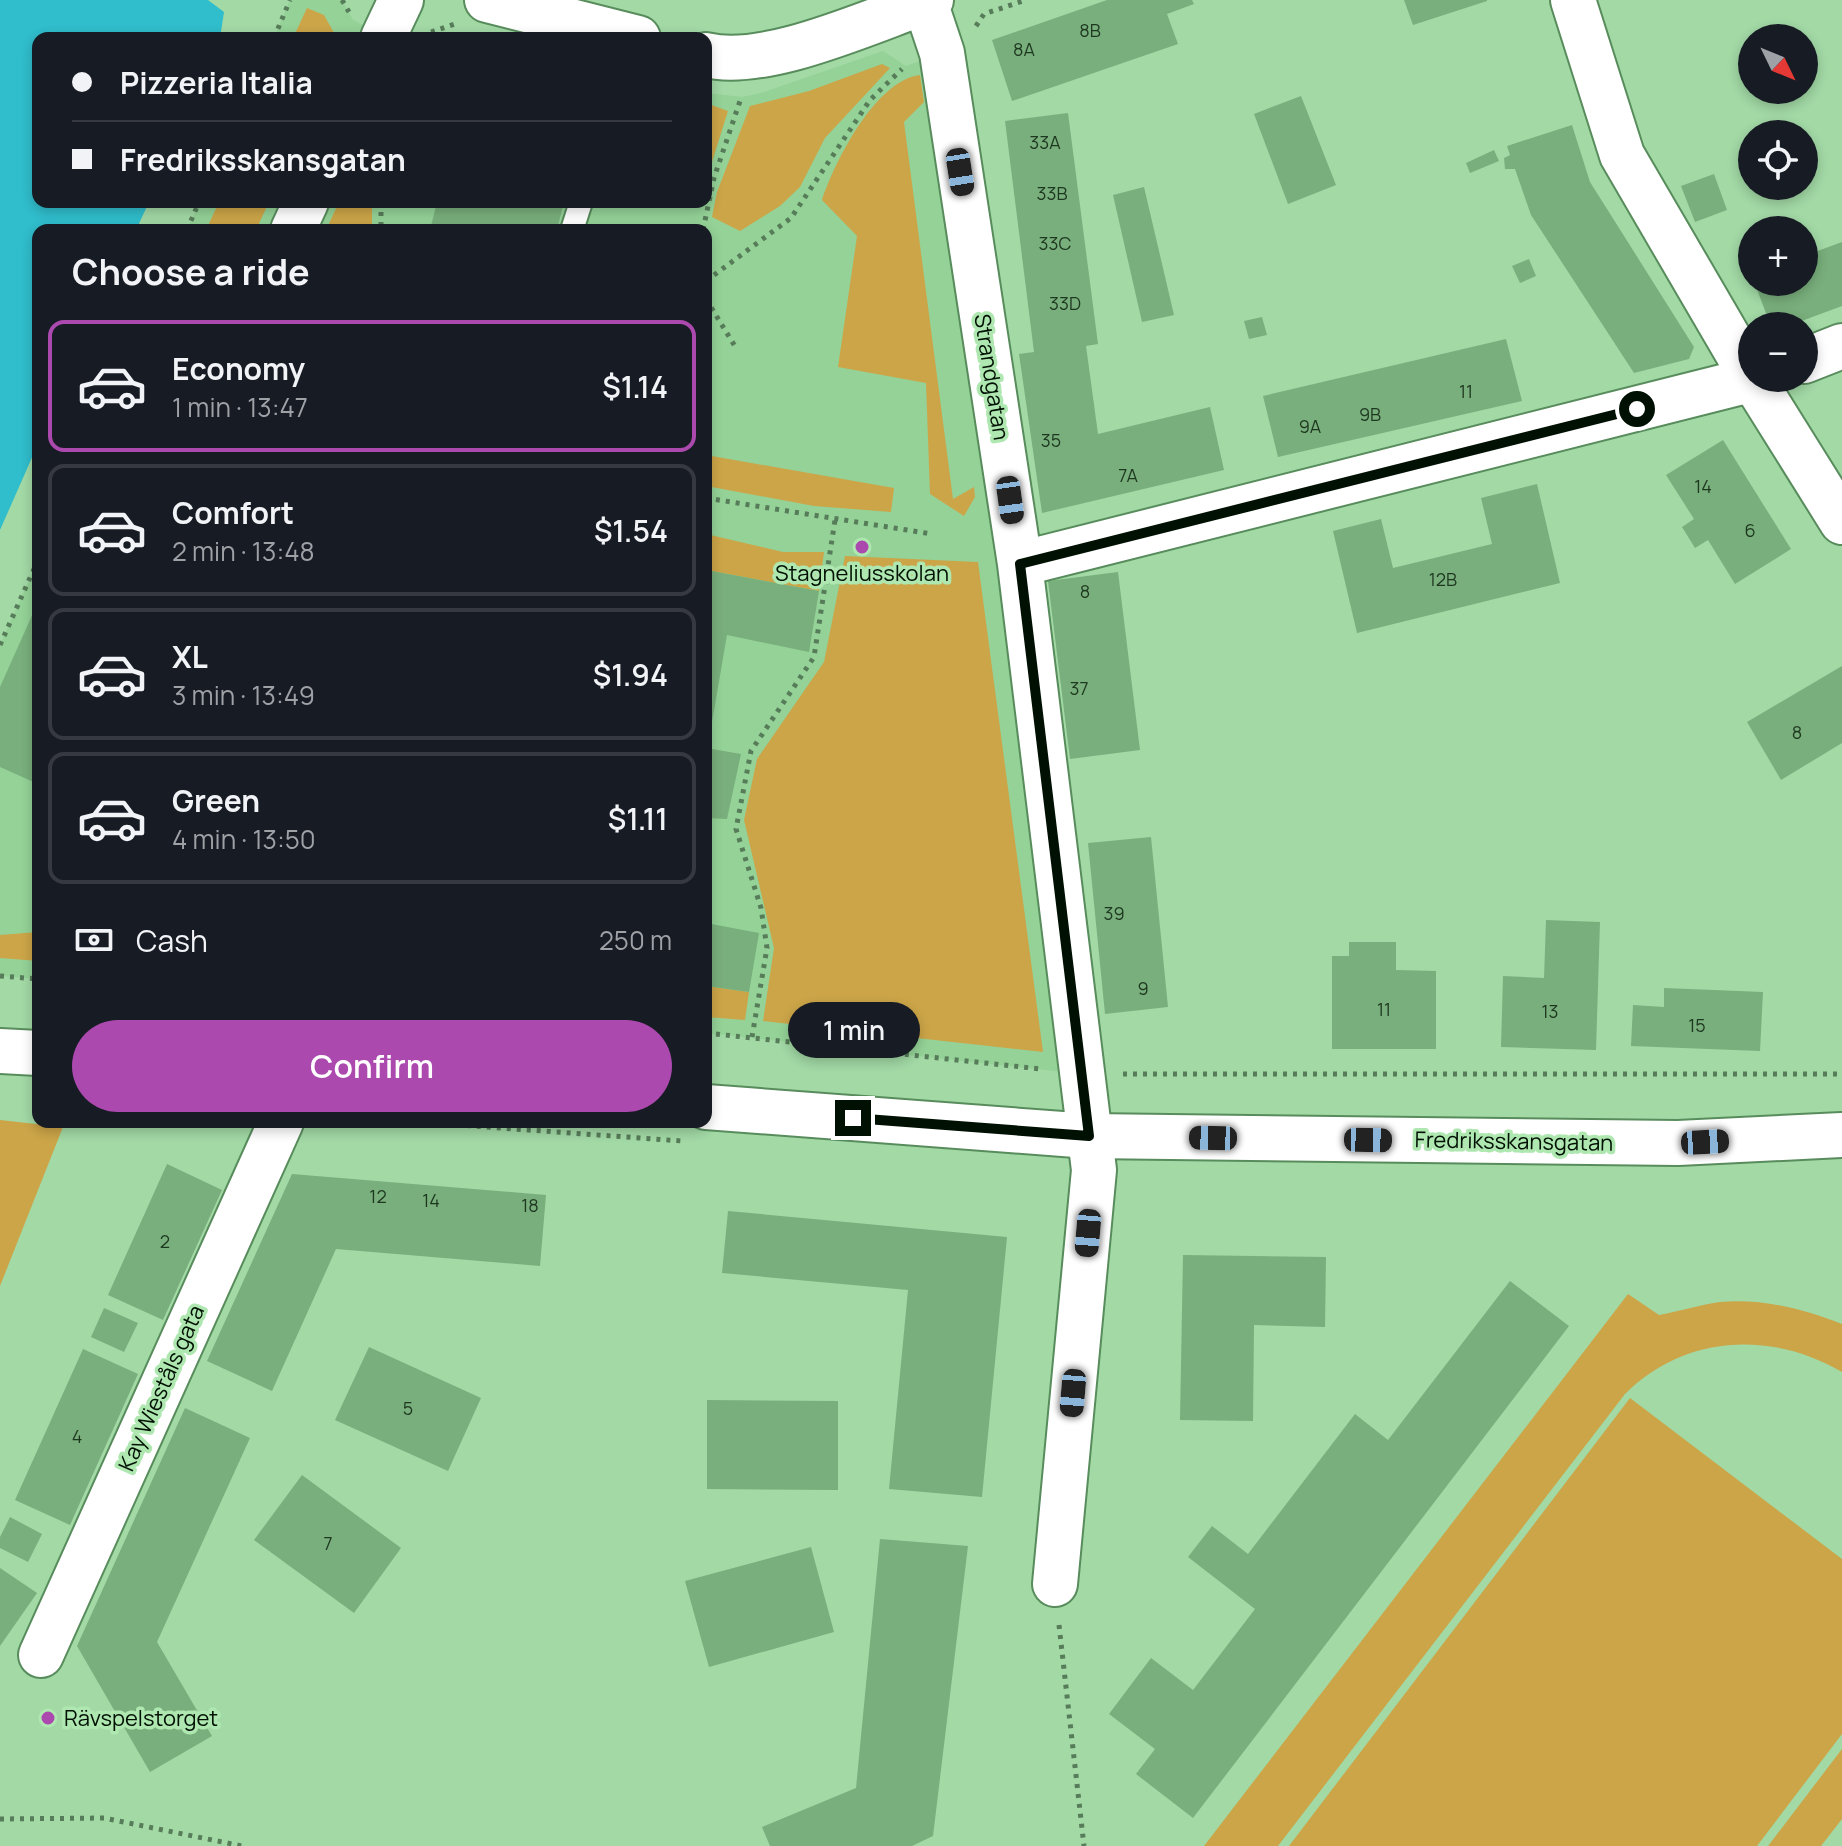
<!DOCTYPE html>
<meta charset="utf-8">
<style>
body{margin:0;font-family:Manrope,sans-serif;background:#20242c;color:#f1f3f6;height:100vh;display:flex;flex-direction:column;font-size:30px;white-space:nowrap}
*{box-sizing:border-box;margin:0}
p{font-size:26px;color:#9ea1a6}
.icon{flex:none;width:44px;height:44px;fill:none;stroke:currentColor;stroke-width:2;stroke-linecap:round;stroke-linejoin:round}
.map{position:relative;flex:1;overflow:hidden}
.panel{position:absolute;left:32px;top:224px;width:680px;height:904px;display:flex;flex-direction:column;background:#171b24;border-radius:16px;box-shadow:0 4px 12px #0003}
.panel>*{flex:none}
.banner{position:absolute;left:32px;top:32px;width:680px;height:176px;border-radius:16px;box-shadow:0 4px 12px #0003;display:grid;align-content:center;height:176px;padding:0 40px;background:#171b24}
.needle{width:52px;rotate:133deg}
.controls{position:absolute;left:1738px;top:24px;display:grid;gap:16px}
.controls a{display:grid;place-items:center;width:80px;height:80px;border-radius:50%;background:#171b24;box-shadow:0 4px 12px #0003;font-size:40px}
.end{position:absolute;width:36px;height:36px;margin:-18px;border:10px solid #001002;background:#fff;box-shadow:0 0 0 4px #fff}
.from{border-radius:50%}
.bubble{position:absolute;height:56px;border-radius:28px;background:#171b24;box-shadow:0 4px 12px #0003;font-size:26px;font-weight:600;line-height:56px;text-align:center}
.car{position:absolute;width:24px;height:48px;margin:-24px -12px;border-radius:10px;box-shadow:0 0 6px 2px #0007;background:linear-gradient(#222 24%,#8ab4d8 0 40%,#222 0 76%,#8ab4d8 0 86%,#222 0)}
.banner b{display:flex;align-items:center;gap:28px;height:76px;font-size:30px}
.banner b+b{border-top:2px solid #363941}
.banner i{width:20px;height:20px;background:#f1f3f6}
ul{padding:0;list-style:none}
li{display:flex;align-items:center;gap:24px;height:132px;margin:0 16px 12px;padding:0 24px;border:4px solid #363941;border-radius:16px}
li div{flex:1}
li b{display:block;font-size:30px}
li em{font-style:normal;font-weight:600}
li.active{border-color:#ab49af}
li>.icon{width:72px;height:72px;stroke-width:1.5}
h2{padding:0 40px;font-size:36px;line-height:96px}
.pay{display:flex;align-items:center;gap:20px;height:88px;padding:0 40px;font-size:30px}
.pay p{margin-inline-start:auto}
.cta{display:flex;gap:16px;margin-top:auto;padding:16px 40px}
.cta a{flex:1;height:92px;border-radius:48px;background:#ab49af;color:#fff;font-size:32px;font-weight:600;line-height:92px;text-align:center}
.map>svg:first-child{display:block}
.built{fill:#94d297}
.green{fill:#cca548}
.water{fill:#30bdcc}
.building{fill:#79af7c}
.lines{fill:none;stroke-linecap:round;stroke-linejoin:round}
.service-casing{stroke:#588c5c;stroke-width:26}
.minor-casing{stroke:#588c5c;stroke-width:48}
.secondary-casing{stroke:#588c5c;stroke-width:48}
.path{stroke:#577c59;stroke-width:5;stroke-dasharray:4 6;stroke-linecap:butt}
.service{stroke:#fff;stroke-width:22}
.minor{stroke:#fff;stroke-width:44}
.secondary{stroke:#fff;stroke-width:44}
.route{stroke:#001002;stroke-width:10}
.poi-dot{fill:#ab49af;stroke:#afe7b1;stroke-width:3}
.labels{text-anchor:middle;stroke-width:7;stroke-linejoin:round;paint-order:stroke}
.number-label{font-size:18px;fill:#1e3820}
.street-label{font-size:22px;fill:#001002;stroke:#afe7b1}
.poi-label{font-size:22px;fill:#001002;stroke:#afe7b1}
</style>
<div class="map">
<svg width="1842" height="1846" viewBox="0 0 1842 1846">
<rect width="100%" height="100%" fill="#a2d9a5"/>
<path class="built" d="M290,0h52l11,20 36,18h-115z
M883,51l23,15 36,-13 140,1021 -376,-41v-803h-519l12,-28h507v-109l36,4 19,-4z
M38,560v419l-38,-3v-331z"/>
<path class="green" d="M307,8l17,7 13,23h-44z
M882,64l8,4 -65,70 -25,49 -20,19 -40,25 -28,-14 5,-25 33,-86 59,-15z
M920,75l4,27 -20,20 49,377 21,-12 1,10 -11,19 -34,-22 -4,-111 -88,-16 19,-131 -35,-36c13,-39 54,-120 98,-125z
M706,103l22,8 -22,70z
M219,202h50l-13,28h-50z
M339,202h33v28h-46z
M706,455l188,33 -3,24 -77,-6 -108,-20z
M706,534l77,18h41l-5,39 -113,-21z
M845,556l133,6 65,490 -280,-31 11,-73 -30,-128 13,-61 67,-97z
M38,932v29l-38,-3v-23z
M706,986l43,6 -4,28 -39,-3z
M0,1120l63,7 -63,159z
M1628,1294l31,21c21,-4 40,-10 61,-13 42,-4 84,7 122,22v48c-72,-42 -158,-37 -217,22l-347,452h-74z
M1630,1398l212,161v175l-85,112h-468z
M1842,1749v70l-21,27h-53z"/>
<path class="water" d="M0,0h208l16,12 -4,26h-182v164h111l-13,28h-98v214l-38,86z"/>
<path class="building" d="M1107,0h85l2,4 -27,10 11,30 -166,57 -20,-61z
M1404,0h83v1l-74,24z
M1301,96l35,89 -48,19 -34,-90z
M1068,113l30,231 -12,2 12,88 112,-27 14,63 -182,43 -23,-159 15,-2 -29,-231z
M1572,125l18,57 104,165 -5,12 -55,14 -103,-158 -16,-46h-10l-1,-11 6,-3 -3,-9z
M1494,150l5,11 -29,12 -4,-10z
M1714,174l13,36 -32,12 -14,-36z
M1144,187l30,128 -32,7 -29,-127z
M437,202h127l-7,28h-127z
M1842,242v64l-54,20h-17l-17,-44h50v-26z
M1529,259l7,17 -16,7 -8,-17z
M1262,317l5,18 -18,4 -5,-18z
M1506,339l16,62 -244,56 -15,-61z
M1723,440l68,109 -56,35 -27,-44 -13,8 -13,-21 12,-8 -28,-44z
M1537,484l23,99 -203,50 -24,-102 48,-12 12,49 99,-24 -11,-46z
M706,570l113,21 -10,61 -82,-17 -19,110z
M1118,572l22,178 -70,9 -22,-178z
M38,602v182l-38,-17v-80z
M1842,666v77l-61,37 -34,-58z
M706,748l35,6 -14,65 -21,-1z
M1151,837l17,170 -63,7 -17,-171z
M1546,920l54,2 -4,128 -95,-3 2,-71 41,2z
M706,923l53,10 -10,59 -43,-6z
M1349,942h47v28l40,1v78h-104v-93h17z
M1664,988l99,4 -3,59 -129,-5 2,-41 31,2z
M167,1164l55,26 -59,130 -55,-25z
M292,1174l254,21 -6,71 -204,-17 -64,142 -65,-30z
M728,1211l279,26 -25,260 -93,-8 19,-199 -186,-17z
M1183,1255l143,2 -1,70 -71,-2 -1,96 -73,-1z
M1510,1281l59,45 -376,492 -57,-44 19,-25 -46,-35 42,-56 42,32 62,-81 -67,-52 24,-31 36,28 107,-140 33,26z
M104,1308l34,15 -14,29 -33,-15z
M369,1347l112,51 -33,73 -113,-51z
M83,1349l55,25 -68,151 -55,-25z
M707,1400l131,1v89l-131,-1z
M185,1408l65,30 -93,204 55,94 -62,36 -73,-126z
M302,1475l99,73 -47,65 -100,-73z
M10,1517l32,17 -14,28 -28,-14v-11z
M880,1539l88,7 -35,290 -21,10h-142l-8,-19 94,-39z
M811,1547l23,85 -125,35 -24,-86z
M0,1568l37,25 -37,53z"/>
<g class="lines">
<g class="service-casing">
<path id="service" d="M572,230l9,-28"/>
</g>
<g class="minor-casing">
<path id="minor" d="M487,0l151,38
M1573,0l49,155 130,223
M925,2l17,51 78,511 74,606 -39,414
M383,38l18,-38
M706,55c60,15 166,-35 225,-55
M293,230l13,-28
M1804,361l38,-15
M1752,378l90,144
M1020,564l738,-186
M41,1655l240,-533"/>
</g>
<g class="secondary-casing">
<path id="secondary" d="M0,1051l38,2
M706,1107l383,29 589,7 164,-8"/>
</g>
<path class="path" d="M342,0l7,12
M976,26l8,-12 42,-14
M431,32l24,-8
M274,38l16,-38
M381,202v28
M187,230l12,-28
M703,230l11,-52 27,-80
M706,281l85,-63 79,-118 32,-31
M706,299l30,49
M706,498l226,36
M0,645l38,-85
M0,976l38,3
M706,1033l335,36
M752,1037l15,-89 -6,-40 -25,-79 15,-78 63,-94 21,-137
M1123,1074h719
M417,1122l265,19
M1059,1625l25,221
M0,1819l104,-1 138,28"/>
<use href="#service" class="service"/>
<use href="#minor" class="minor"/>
<use href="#secondary" class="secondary"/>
</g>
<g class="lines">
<path class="route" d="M853,1118l236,18 -69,-572 617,-155"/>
</g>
<g class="poi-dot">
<circle cx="862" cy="547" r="8"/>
<circle cx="48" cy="1718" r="8"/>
</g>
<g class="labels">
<g class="number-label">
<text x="1090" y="37">8B</text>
<text x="1024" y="56">8A</text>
<text x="1045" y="149">33A</text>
<text x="1052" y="200">33B</text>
<text x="1055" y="250">33C</text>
<text x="1065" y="310">33D</text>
<text x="1466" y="398">11</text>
<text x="1370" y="421">9B</text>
<text x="1310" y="433">9A</text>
<text x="1051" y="447">35</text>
<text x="1128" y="482">7A</text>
<text x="1703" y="493">14</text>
<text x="1750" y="537">6</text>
<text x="1443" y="586">12B</text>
<text x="1085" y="598">8</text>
<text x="1079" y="695">37</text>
<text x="1797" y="739">8</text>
<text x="1114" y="920">39</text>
<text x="1143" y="995">9</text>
<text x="1384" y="1016">11</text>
<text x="1550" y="1018">13</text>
<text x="1697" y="1032">15</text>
<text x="378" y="1203">12</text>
<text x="431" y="1207">14</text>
<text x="530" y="1212">18</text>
<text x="165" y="1248">2</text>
<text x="408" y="1415">5</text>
<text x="77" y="1443">4</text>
<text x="328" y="1550">7</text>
</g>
<g class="street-label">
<text transform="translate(992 377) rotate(81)" y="8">Strandgatan</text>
<text transform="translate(1514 1141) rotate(1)" y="8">Fredriksskansgatan</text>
<text transform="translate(161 1388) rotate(-66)" y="8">Kay Wieståls gata</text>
</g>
<g class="poi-label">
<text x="862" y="581">Stagneliusskolan</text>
<text x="64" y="1726" text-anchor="start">Rävspelstorget</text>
</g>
</g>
</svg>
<div class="controls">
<a><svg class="needle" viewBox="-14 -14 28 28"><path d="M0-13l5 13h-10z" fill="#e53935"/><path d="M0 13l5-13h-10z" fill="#9ea1a6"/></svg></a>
<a><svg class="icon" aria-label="locate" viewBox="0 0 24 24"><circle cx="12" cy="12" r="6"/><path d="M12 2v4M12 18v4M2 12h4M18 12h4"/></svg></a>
<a>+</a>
<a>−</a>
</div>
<i class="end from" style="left:1637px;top:409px"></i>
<i class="end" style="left:853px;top:1118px"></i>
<div class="bubble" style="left:788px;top:1002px;width:132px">1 min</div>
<i class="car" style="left:960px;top:172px;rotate:171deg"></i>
<i class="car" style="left:1010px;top:500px;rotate:172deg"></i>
<i class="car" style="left:1213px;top:1138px;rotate:271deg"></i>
<i class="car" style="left:1368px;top:1140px;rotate:91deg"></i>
<i class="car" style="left:1705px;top:1142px;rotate:87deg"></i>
<i class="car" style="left:1088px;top:1233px;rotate:185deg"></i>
<i class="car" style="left:1073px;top:1393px;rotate:185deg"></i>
<div class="banner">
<b><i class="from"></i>Pizzeria Italia</b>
<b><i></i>Fredriksskansgatan</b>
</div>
<section class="panel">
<h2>Choose a ride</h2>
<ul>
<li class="active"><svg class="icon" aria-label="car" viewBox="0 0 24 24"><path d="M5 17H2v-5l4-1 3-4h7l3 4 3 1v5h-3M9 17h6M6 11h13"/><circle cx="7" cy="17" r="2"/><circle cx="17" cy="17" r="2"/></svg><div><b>Economy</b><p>1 min · 13:47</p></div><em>$1.14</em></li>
<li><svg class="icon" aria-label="car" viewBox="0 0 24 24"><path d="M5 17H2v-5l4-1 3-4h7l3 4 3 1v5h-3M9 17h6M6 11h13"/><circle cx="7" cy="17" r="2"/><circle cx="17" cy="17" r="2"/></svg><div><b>Comfort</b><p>2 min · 13:48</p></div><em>$1.54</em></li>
<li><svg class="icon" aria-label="car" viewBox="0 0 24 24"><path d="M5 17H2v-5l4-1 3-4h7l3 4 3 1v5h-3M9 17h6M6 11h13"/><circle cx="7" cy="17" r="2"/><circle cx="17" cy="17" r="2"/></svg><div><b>XL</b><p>3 min · 13:49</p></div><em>$1.94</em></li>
<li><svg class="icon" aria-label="car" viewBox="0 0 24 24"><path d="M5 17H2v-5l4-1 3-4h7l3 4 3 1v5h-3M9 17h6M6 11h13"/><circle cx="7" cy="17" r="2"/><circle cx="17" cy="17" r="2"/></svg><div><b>Green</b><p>4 min · 13:50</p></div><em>$1.11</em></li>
</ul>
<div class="pay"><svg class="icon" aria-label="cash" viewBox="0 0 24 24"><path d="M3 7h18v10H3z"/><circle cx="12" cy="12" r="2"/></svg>Cash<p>250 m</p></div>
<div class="cta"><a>Confirm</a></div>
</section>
</div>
